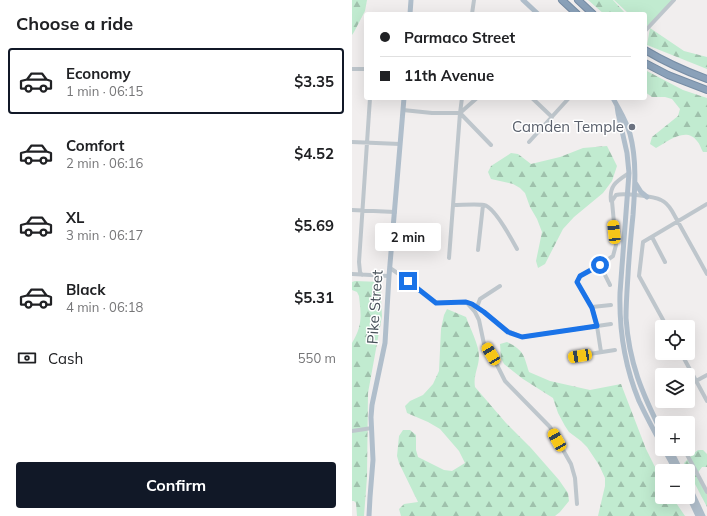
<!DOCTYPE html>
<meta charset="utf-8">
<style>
body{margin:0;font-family:Mulish,sans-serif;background:#f2f2f2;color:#202124;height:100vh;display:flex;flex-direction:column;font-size:15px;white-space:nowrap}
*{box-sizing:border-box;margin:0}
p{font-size:13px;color:#757577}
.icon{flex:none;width:22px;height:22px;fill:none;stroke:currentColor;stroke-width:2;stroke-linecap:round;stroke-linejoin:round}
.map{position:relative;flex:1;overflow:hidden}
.side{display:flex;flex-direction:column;background:#fff;width:352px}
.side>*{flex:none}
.hud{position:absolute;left:12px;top:12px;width:283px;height:88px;border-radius:4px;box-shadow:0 4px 16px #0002;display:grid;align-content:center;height:88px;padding:0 16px;background:#fff}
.tools{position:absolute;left:303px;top:320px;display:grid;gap:8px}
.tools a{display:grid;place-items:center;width:40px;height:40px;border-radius:4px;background:#fff;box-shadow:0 4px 16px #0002;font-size:20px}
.end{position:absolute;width:18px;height:18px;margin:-9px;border:5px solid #1a73e8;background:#fff;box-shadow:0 0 0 2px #fff}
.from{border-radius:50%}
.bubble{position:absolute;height:28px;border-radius:4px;background:#fff;box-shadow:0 4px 16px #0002;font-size:13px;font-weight:700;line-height:28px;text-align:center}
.car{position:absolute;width:12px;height:24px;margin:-12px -6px;border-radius:5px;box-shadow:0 0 3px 1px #0007;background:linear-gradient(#f5c518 24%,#345 0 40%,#f5c518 0 76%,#345 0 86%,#f5c518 0)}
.hud b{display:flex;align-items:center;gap:14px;height:38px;font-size:15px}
.hud b+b{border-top:1px solid #e0e0e0}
.hud i{width:10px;height:10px;background:#202124}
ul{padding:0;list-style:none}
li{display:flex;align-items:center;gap:12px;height:66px;margin:0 8px 6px;padding:0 8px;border:2px solid transparent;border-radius:4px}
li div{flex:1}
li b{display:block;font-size:15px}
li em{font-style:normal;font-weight:700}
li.current{border-color:#111827}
li>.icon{width:36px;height:36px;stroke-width:1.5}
h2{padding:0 16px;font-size:18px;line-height:48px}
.pay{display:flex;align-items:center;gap:10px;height:44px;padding:0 16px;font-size:15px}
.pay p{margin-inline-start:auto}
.cta{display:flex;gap:8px;margin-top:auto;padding:8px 16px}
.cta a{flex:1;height:46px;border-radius:4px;background:#111827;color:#fff;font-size:16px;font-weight:700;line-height:46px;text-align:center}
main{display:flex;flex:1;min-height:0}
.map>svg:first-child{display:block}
.green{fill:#c1ebd0}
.forest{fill:url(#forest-firs)}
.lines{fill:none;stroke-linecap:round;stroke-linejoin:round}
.highway-casing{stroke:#768ca4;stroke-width:8}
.minor{stroke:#bec6cc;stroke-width:4}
.major{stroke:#b0becb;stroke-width:5}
.highway{stroke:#8aa1b9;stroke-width:6}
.route{stroke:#1a73e8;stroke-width:5}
.worship-dot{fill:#6b7280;stroke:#fff;stroke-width:1.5}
.labels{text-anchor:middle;stroke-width:3;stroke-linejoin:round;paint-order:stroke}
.worship-label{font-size:15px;fill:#5b616d;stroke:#fff;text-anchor:end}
.street-label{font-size:15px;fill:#48525a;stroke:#fff}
</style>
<main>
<section class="side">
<h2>Choose a ride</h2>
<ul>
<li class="current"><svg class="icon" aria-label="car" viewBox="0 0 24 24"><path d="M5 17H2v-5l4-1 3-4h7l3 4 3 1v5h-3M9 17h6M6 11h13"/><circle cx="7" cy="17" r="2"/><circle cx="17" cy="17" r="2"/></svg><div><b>Economy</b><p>1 min · 06:15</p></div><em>$3.35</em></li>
<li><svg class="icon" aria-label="car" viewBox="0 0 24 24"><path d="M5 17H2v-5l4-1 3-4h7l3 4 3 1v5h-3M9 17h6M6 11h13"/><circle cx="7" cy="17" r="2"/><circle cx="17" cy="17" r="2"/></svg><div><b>Comfort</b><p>2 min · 06:16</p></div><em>$4.52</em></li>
<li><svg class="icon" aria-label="car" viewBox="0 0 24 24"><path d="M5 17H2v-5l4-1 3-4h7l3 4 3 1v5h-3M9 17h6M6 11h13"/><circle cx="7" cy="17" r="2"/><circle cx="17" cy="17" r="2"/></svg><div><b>XL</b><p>3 min · 06:17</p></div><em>$5.69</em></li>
<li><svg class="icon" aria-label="car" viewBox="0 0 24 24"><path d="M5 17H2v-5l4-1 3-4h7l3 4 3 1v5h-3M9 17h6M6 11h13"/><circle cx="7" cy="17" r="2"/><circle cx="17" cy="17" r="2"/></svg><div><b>Black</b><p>4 min · 06:18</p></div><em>$5.31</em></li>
</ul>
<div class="pay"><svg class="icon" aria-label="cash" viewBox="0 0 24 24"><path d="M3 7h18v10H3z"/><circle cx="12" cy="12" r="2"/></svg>Cash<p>550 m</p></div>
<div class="cta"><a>Confirm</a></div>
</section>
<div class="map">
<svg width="355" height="516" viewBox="0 0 355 516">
<defs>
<pattern id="forest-firs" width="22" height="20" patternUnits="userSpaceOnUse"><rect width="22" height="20" fill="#c1ebd0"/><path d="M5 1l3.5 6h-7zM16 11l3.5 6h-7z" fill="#9fc1ac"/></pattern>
</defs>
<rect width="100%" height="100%" fill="#f1eeee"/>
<path class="green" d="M262,0h61l-30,28v-14h-16z"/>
<path class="forest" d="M0,0h15l-2,11 -11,21 -2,3z
M236,0h25l13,14h-22z
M298,28l34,23 23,6v12l-60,-24z
M293,70l38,20 24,8v54h-4c-2,-3 -3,-8 -6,-11 -11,-15 -30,1 -41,7l-6,-4 2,-7 26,-21 2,-7 -8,-10 -7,-2h-13l-7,-5z
M255,146l10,20 -5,15 -9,12 -29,24 -11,12 -18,35 -7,4 -2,-7 6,-29 -5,-13 -7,-12 -5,-14 -5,-5 -7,-4 -22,-5 -3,-7 3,-6 20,-13 7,1 13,10 29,-7 23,-9z
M3,281l26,1 -1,3 2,31 -14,77 -1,84 -3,39h-7l-1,-13 -2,-2h-2v-158c11,-18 9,-28 7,-47l-2,-4 -5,-2v-8z
M95,309l19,8c4,11 13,28 13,39 0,11 -6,19 -4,31l31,36 25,25 28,32 9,13 1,8 -9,11 -5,4h-154l-2,-7 5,-5 14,-2 -19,-39 -2,-7 2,-20 4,-6h7l6,5v15l2,7 26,13 8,1 13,-8 -6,-12 -19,-22 -12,-7 -21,-9 -2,-7 5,-5 13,-6 10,-11 6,-13 2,-42 3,-14z
M155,342c17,8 17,14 22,30l21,9 40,9 31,-6 25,65 8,16 8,14v18h10l13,19h-87l7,-30v-8l-6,-13 -12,-18 -6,-6 -12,-9 -4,-6 -7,-13 -5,-15 -30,-19 -19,-15 -3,-6 -1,-14z
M346,450h5l4,4v13h-5l-6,8 11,17v15l-23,-44 10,-10z"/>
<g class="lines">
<g class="highway-casing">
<path id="highway" d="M210,0l15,14
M226,0l15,14
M293,50c20,12 40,21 62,29
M293,63l23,12 39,15"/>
</g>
<path class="minor" d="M120,14l2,-14
M293,31l29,-31
M0,69h14
M180,98l20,19
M51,110l29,3h28l31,32
M108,113l17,-15
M0,142l48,2
M177,142l40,-44
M259,201c-2,-16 6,-20 18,-28
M101,205c9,0 23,-1 31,0 11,2 28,35 33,44
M0,210l43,2
M300,237l13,25
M126,250l5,-45
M97,258l11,-145 2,-15
M248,265l10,20
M38,268l19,13 27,22 30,-1 6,2 12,8 24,19 14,6 89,-13
M0,274l37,2
M10,275l-2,-3 -1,-10 11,-164
M115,303l8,9 4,8 5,24 13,21 8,16 45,46 21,37 4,14 2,26
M125,307l3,-8 20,-13
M240,307l19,-2
M315,327l-28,-51 4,-34 64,-38
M249,352l-4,-26 -5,-19 -15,-25 3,-6 20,-11 13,-9 3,-11 -4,-44 4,-6c7,-2 38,1 45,5 5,2 8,6 11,11l35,63
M329,353l26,48
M218,357l45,-7
M344,381l11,-6
M0,431l20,-3
M332,449l23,43"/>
<path class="major" d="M171,0l15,14
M58,14l1,-14
M261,98c6,12 13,22 17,36 7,26 5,54 3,81 -2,20 -4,40 -5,60 -1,15 -2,29 -2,43 3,45 16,75 36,115
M265,106l1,7 9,40 2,20 -9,120c-1,38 5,74 19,108 7,15 15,30 23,44
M284,184l5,8 6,5
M312,449l12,22
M318,449l11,22
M336,484l15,32
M336,495l10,21
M17,516l1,-19 3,-37 -2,-43 1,-12 13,-62 4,-67 15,-178"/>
<use href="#highway" class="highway"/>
</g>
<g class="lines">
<path class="route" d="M56,281l28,22 30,-1 6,2 12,8 24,20 14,5 75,-11 -5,-18 -15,-26 3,-6 20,-11"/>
</g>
<circle class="worship-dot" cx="280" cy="127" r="4"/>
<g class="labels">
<g class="worship-label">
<text x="272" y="132">Camden Temple</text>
</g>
<g class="street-label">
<text transform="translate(23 307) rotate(-86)" y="5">Pike Street</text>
</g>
</g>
</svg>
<div class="tools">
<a><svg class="icon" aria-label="locate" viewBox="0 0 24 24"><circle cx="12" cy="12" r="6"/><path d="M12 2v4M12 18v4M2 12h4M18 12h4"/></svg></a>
<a><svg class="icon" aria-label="layers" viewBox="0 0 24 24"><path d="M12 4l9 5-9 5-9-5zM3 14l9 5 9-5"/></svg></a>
<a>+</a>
<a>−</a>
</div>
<i class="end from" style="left:248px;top:265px"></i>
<i class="end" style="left:56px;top:281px"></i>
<div class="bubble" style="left:23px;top:223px;width:66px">2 min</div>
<i class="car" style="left:262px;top:232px;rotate:354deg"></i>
<i class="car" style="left:139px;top:354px;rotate:329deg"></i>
<i class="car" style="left:228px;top:356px;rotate:261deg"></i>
<i class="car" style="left:205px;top:440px;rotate:330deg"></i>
<div class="hud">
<b><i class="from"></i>Parmaco Street</b>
<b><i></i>11th Avenue</b>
</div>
</div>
</main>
